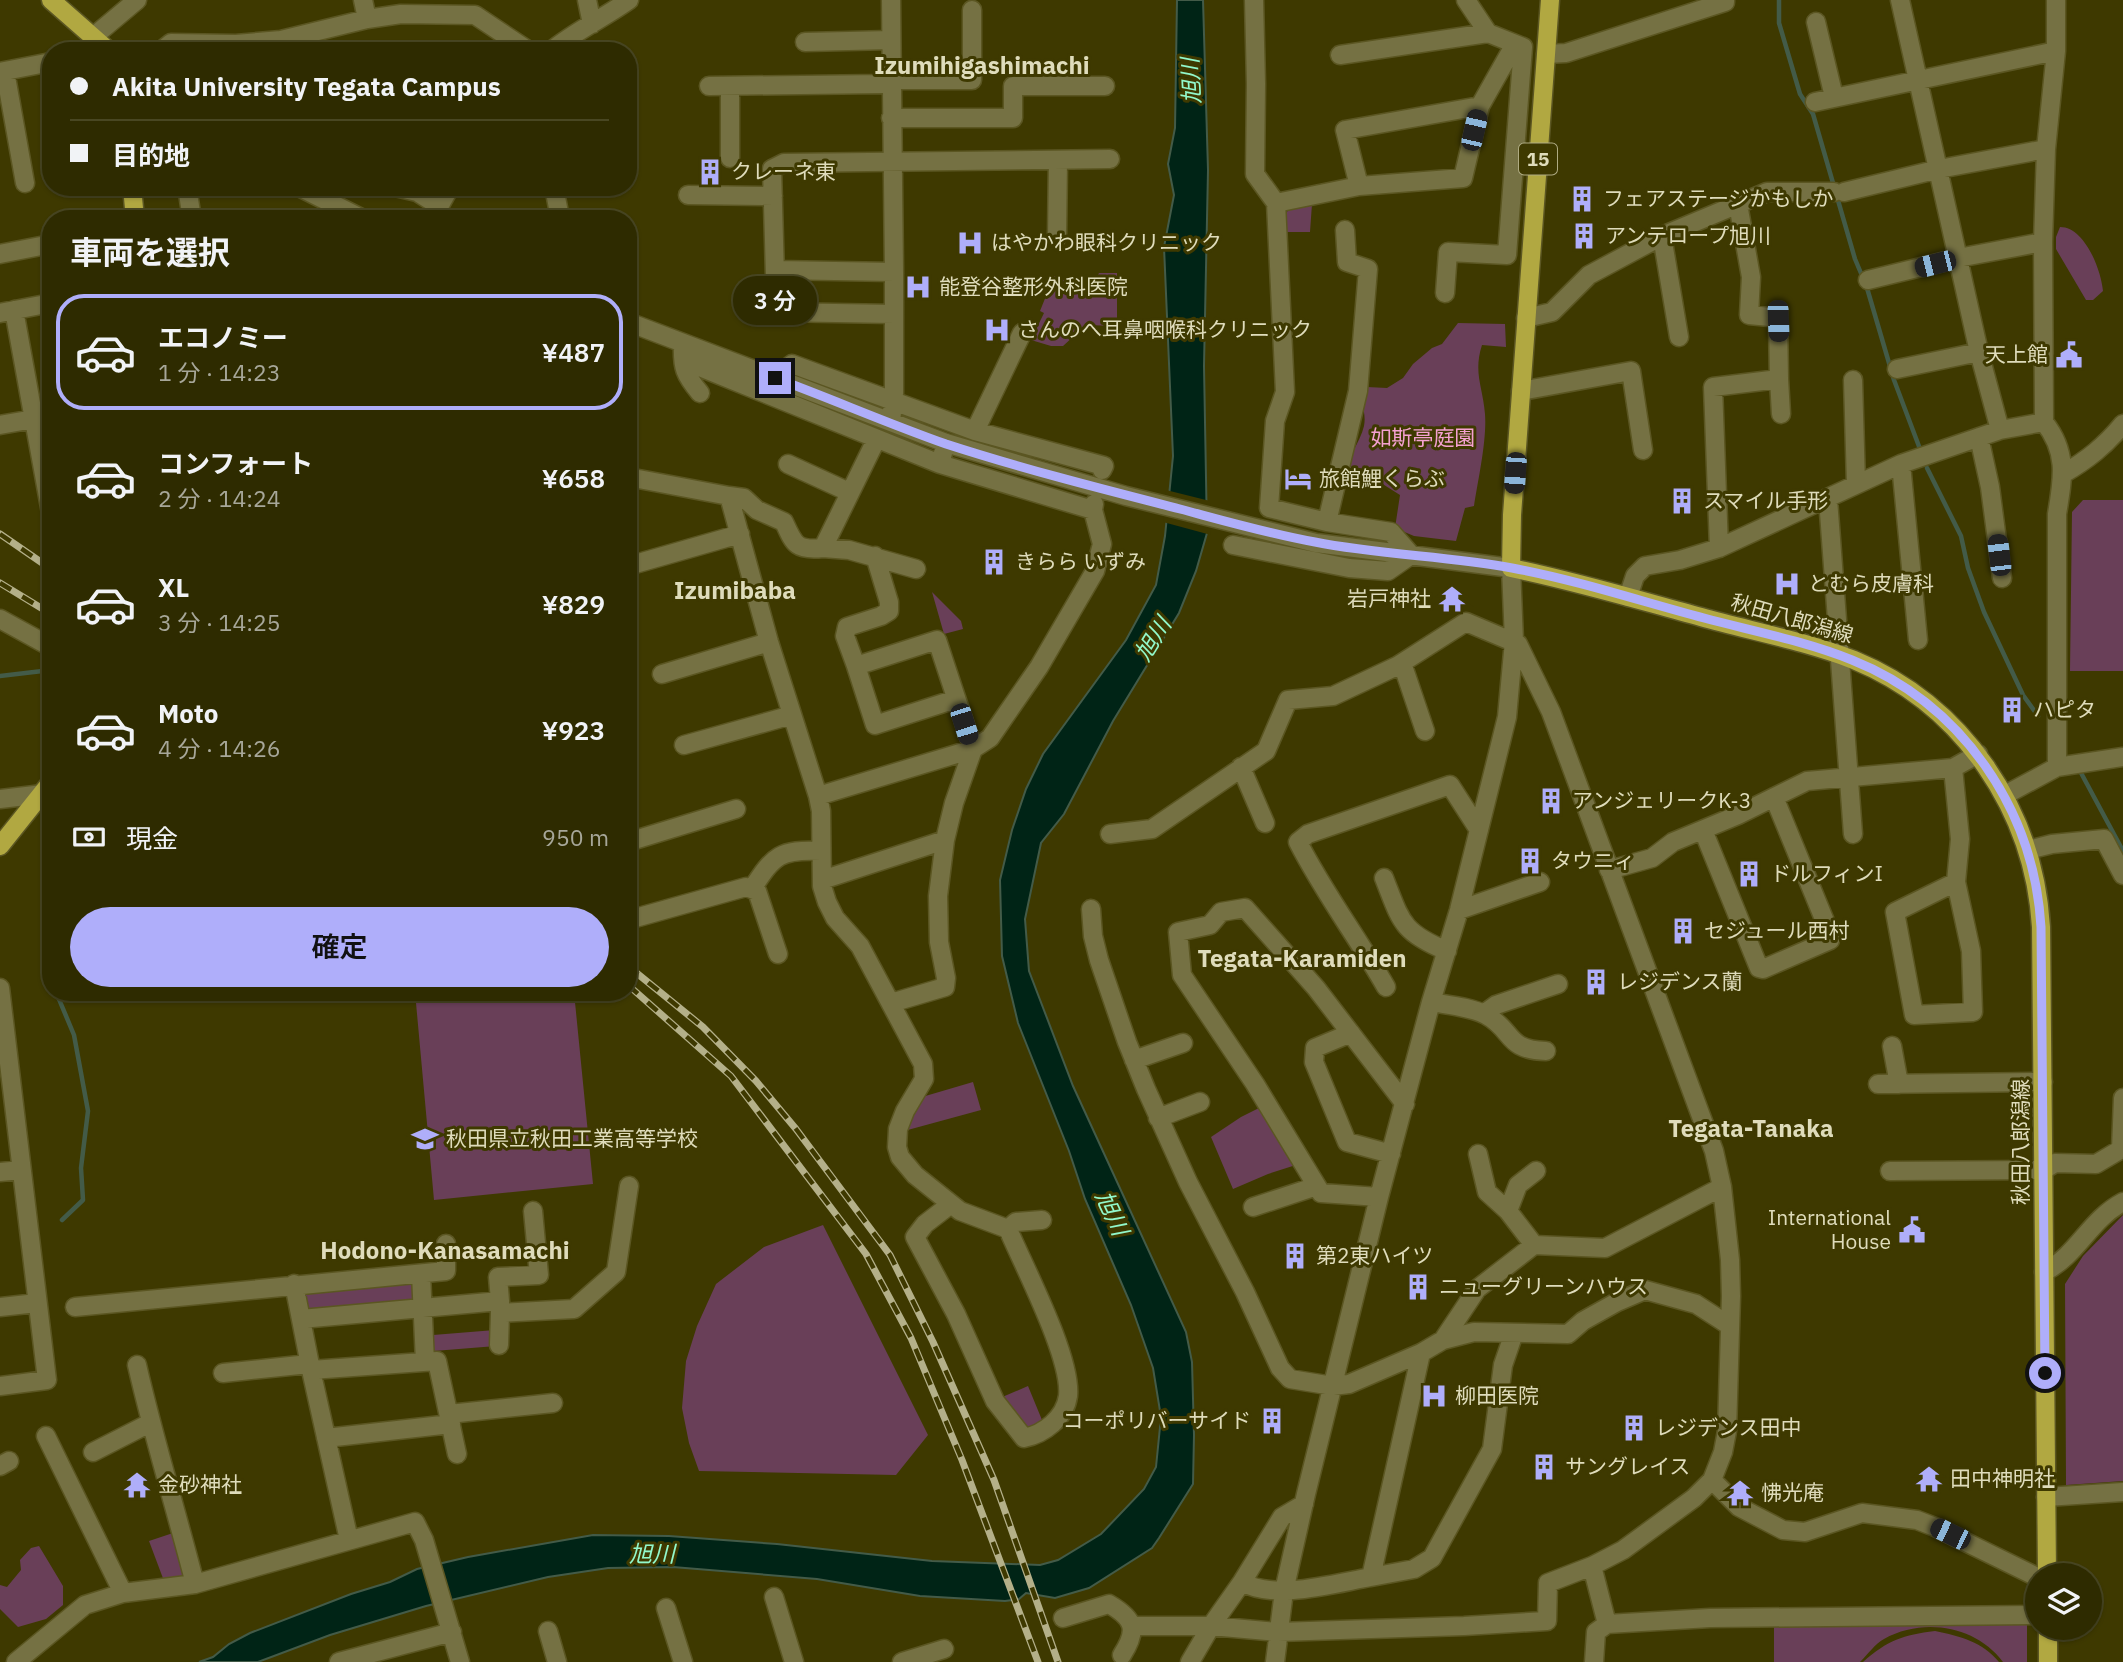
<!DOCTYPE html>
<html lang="ja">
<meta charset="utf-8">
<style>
body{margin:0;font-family:"IBM Plex Sans","Noto Sans JP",sans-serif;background:#36330a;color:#f1f3f6;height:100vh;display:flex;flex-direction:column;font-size:26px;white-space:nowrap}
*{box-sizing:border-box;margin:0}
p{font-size:23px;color:#a7a799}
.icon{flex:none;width:38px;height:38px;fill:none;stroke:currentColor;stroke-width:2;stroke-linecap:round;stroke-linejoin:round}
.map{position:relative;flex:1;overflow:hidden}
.details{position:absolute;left:42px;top:210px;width:595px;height:791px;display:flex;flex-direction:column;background:#2e2b00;border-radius:28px;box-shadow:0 2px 5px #0004,0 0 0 2px #494722}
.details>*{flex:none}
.guide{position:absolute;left:42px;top:42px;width:595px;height:154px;border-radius:28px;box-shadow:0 2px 5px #0004,0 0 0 2px #494722;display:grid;align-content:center;height:154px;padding:0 28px;background:#2e2b00}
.buttons{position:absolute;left:2025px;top:1563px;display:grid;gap:14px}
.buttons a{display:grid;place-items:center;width:77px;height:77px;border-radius:50%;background:#2e2b00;box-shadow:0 2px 5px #0004,0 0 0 2px #494722;font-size:35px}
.end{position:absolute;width:32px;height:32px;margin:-16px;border:9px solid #afaefa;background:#111;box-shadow:0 0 0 4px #111}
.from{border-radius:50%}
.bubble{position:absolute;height:49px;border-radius:24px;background:#2e2b00;box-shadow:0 2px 5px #0004,0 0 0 2px #494722;font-size:23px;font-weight:600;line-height:49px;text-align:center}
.car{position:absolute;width:21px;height:42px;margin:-21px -10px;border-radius:9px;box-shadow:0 0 5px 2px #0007;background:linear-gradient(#222 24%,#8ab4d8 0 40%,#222 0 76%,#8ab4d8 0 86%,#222 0)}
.guide b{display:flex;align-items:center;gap:24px;height:66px;font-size:26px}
.guide b+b{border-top:2px solid #494722}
.guide i{width:18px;height:18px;background:#f1f3f6}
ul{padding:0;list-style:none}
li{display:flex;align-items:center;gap:21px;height:116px;margin:0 14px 10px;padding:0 14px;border:4px solid transparent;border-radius:28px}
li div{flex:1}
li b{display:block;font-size:26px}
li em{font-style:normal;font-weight:600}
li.on{border-color:#afaefa}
li>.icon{width:63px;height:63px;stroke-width:1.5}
h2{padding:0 28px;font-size:32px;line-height:84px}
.pay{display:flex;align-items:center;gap:18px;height:77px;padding:0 28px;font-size:26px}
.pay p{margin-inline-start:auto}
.cta{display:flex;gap:14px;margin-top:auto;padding:14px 28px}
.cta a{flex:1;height:80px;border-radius:42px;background:#afaefa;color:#111;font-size:28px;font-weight:600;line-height:80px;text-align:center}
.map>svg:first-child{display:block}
.green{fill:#693f58}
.water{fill:#002416;stroke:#435b48;stroke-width:2}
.pier{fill:#3e3900}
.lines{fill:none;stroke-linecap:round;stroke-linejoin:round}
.stream{stroke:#435b48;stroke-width:4.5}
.minor-casing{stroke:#5b5622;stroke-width:21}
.major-casing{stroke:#5b5622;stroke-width:21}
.minor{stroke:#757143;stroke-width:18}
.major{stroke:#b1a841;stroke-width:18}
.rail-casing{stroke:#b4b089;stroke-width:7}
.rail{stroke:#3e3900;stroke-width:4.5;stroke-dasharray:13;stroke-linecap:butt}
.route{stroke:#afaefa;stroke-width:9}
.labels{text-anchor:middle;stroke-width:6;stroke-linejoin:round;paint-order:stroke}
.shield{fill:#3e3900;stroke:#afab83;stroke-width:2}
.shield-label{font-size:19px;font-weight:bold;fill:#dfdcbb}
.poi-label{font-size:21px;fill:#dfdcbb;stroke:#3e3900;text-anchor:start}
.park-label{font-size:21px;fill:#f5a1d1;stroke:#3e3900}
.street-label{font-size:21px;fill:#dfdcbb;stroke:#3e3900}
.water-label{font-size:23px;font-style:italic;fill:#92f9cc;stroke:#3e3900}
.quarter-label{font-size:24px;font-weight:bold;fill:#dfdcbb;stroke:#3e3900}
</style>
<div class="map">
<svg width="2123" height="1662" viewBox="0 0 2123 1662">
<rect width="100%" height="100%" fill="#3e3900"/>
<path class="green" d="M1294,204h18l-2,28h-24l-1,-18z
M2060,227c25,0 41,43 43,64l-10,9h-7l-30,-51v-12z
M1099,273h18v53l-31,-1 -23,21h-12l-20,-6 13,-27 -4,-2 14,-35 35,15z
M1458,323l47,1 1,23 -24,-2c-9,28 1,42 3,69 2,26 -7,66 -11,92l-9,2 -9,33 -42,-5 -19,-8 5,-33 -19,-12 -36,-8c2,-18 15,-32 19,-49 3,-16 -6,-20 3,-39l20,1 16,-10 10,-14 19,-16 10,-4z
M2083,500h40v171h-53l2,-159z
M932,592l29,29 2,8 -19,5z
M415,992h159l19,192 -159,16z
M973,1082l8,28 -77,21 18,-34z
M1261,1107l38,57 -31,10 -35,15 -22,-52 30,-20z
M2123,1215v266l-57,4 -1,-201 18,-28z
M823,1225l105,210 -32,40 -197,-4 -10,-28 -7,-35 4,-47 11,-35 19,-42 48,-37z
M413,1279l2,22 -108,9 -2,-22z
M495,1330l1,16 -62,5 -1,-16z
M1028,1386l14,34 -10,7 -12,-2 -20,-27z
M179,1531l8,46 -23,4 -15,-40z
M39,1546l24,40v19l-17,14 -28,8 -18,-18v-24l7,2 14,-17 -1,-10 11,-12z
M1774,1624h253v38h-24c-27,-36 -79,-45 -119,-23 -9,5 -16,15 -24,23h-86z
M1935,1631c25,5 48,11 64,31h-136c25,-22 40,-27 72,-31z"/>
<path class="water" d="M1177,0h26l5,170 -4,196 3,167 -11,38 -17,42 -66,108 -49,93 -23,29 -16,76 4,52 44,115 113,246 6,30 2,73 -1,49 -34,54 -7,10 -63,40 -34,10 -29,-5 -7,6 -14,2 -85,-5 -103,-17 -144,-12 -65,1 -60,9 -122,29 -96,29 -72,27h-59l14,-5 16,-13 21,-11 101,-39 39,-12 27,-13 51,-12 125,-22 76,1 108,8 155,17 108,4 18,-5 43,-26 43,-45 12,-22 5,-50 -8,-49 -22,-63 -46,-106 -16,-48 -51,-128 -16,-67 -2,-76 12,-50 14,-41 17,-35 83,-114 30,-55 9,-49 8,-80 -9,-209 10,-52 -6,-31 7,-36z"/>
<path class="pier" d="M1166,490l44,11 1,34 -48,-13z"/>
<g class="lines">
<path class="stream" d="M1779,0v23l21,71 13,20 42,145 8,19
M1867,288l27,92 26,69
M1927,468l34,68 7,32 16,44 39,83 15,21
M0,676l51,-6
M2080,771l43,80
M51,911v25
M51,942c-7,15 -7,24 0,39
M56,992l18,43 14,76 -7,57 2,32 -21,20"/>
<g class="minor-casing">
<path id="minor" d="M363,0l4,19
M587,0l5,24
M891,0l3,272v121l-3,29
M1254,0l2,84 -1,90 21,29 9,189 -10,29 -6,87 58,14 64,10 20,23
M1466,0l22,33
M1900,0l79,352 21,78
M1816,22l18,75
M93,37l44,-37
M805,42l86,-2
M161,51l10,-8 65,1 45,-4 86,-21 34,-5 74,1 54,36
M551,51c24,-20 53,-33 78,-51
M1546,54l20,-1 159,-51v-2
M1340,55l148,-22 35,14 -16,208 -59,-3 -3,41
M5,71l20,112
M0,72l51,-10
M709,86l173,-2 9,-4h81v-70
M730,86v72
M1815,102l241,-51
M891,118h122v-32h92
M1359,186l-14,-56 135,-24
M187,187l5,32
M299,187l64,32
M395,187l22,5 22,14
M554,187l5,26 3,6
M1844,192l95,-23 107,-20
M688,195l85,1
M1276,203l83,-17 104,-8 17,-72 35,-62
M432,219l18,-32
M1662,236l17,101
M1057,237l1,-77
M0,254l51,-10
M776,270l118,2
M1868,280l90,-22 85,-16
M14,310l37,203
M0,313l51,-10
M894,314l-118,-2 -4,-143 12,-6 326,-4
M1526,318l26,-6 37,-37 73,-39 105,-44h67
M628,322l318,121 180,53 190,47 195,25 3,73 -7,76 -48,193 -28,92 -52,195 -73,297 -22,97 -9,71
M683,344l19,24 238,96
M683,344c-1,24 2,31 17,49
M1897,369l82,-17
M775,378l17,-14 183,67 129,35 -2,4
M1779,379l2,35
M1853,380l3,104
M1521,391l110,-20 12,79
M2044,422l-1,-180 3,-93 10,-98v-51
M2044,422c24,30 19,56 13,92v253
M0,425l51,-9
M975,431l47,-98
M1979,437l11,50 12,91
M943,453l-3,11 153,46
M788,464l61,28
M1901,464l17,176
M2063,474c24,-14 42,-28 60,-50
M628,477l101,19 40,146 49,154 3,15 1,75 5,16 8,16 25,28 63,118 1,15 -19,32 -7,18 -1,18 3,10 15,18 45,36 48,18c16,38 64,129 60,167 -3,22 -24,38 -44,42l-29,-37 -39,-87 -41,-77 10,-13 26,-20
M729,496l15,2 13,12 27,12c10,22 12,29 39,26l53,-108
M1828,499l25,335
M1327,522l31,-131 10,-122 -21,-7 -2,-32
M1233,545l116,23 39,3 23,-16
M823,548l26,2 67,19
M1719,548l-6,-161 66,-8 -1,-58 -8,-4 -21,-2 2,-38 -13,-73
M628,566l112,-32
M1628,597l7,-21 10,-10 35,-6 39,-12 182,-84 99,-34 44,-8
M0,619l51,28
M1402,663l23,68
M856,666l-11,-30 2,-9 34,-11 8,-5v-9l-14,-46
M662,674l107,-32
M684,745l108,-30
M1241,767l24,56
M1953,768l7,71 -4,43 15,69 2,61 -59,3 -19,-103 61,-30
M2005,795l52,-28 66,-10
M818,796l155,-47 17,-11 11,-16 38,-55 56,-96 7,-27 -9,-34 1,-6
M0,799l43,-5
M1703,830l56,138 4,1 67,-29 1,-4 -57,-139
M1110,834l42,-5 114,-78 22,-51 45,-4 64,-30 69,-44 52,22 33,68 163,439 8,36 8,73 1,36 -4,135 -4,21 -11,28 -18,18 -71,52 -31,16 -44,17 -1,38 -83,5 -186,6 -67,-6h-79
M628,842l108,-33
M2028,850l24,-6 52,-5 19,36
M1609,870l43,-12 21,-16 65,-27 69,-34 146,-13 25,-14
M1384,878c17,43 17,54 63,73
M822,880l123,-40
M752,889c22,-34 28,-40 69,-38
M1091,909l2,27 6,24 28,82 19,47 42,93 57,110 35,76 10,11 43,7 16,-2 72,-31 22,-13 34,-51 57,-44 71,3 117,-61
M1459,910l81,-28
M628,920l118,-33 11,4 21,63
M1386,987c-28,-49 -62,-94 -88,-145l10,-8 142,-49 29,45
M0,988l47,392 -47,6
M1431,1002c17,3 40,5 55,13 28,15 19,35 60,36
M891,1003l54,-16 1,-9 -7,-36 -1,-46 7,-56 9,-37 19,-54 -36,-109 -81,26 19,59 81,-26
M1485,1013l11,-8 62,-21
M1351,1033l-36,15 -1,14 33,80 44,12
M1892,1046l7,38
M1134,1060l49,-17
M1878,1084l165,-2
M1158,1118l42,-16
M2121,1149l2,-51
M1478,1154l9,38 21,19
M1890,1171l154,-1 11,-7 41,1 27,-16
M0,1172l21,-2
M1379,1197l-58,-4 -66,-109 -73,-109 -4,-43 32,-7 11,-13 24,-4 71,80 89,116
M1253,1207l64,-21
M1008,1229l8,-7 26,-2
M1534,1245l-26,-34 10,-26 18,-14
M2044,1272c34,-17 45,-52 79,-70
M421,1274l4,88
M294,1284l17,86 38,170
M500,1301l-2,-24 41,-2 -6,-64
M0,1307l37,-4
M75,1307l371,-36v-27
M301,1319l199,-18v12l74,-4 42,-37 13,-86
M1443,1340l31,-8 94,2 15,-13 34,-19 28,-12 51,14 34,22
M499,1345l1,-32
M137,1365c17,74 39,145 58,219
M311,1370l126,-9 20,93
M223,1373l86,-9
M449,1414l104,-11
M46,1436l77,157
M326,1438l125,-14
M93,1452l57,-29
M0,1466l9,-5
M1712,1480l27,27 44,23 22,2 57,-19 55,7 18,7 102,50
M2046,1497l77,-5
M1592,1566l15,58
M1371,1577l43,-8 18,-11 60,-109 11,-84 11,-32
M1242,1582c32,19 94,1 129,-5l50,-224
M774,1597l20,65
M666,1608l17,54
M1063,1618l46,-14c26,15 29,26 13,51
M548,1631l9,31
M16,1662l69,-57 38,-12 72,-9 220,-62 9,18 36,122
M339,1662l113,-30
M902,1662l42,-13
M1190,1662l21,-36 31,-44 40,-65 22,-13
M1594,1662l2,-30 11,-8 103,-6 327,-3"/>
</g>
<g class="major-casing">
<path id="major" d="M51,0l58,51
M1550,0l-38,515 -1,53c64,13 127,32 190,49 50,14 104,24 153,43 109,45 180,150 187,267l6,648
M132,187l3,32
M0,846l51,-64
M2048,1628v34"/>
</g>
<use href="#minor" class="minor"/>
<use href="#major" class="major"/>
<g class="rail-casing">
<path id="rail" d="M0,534l51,35
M0,583l51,31
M628,966l75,61 53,54 40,48 94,126 43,87 61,138 64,182
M628,985l103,91 135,178 45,84 51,122 76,202"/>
</g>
<use href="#rail" class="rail"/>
</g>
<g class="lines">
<path class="route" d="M775,378c57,21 114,46 171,66 77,25 156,45 234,65 45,12 90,25 135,33 65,13 132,14 197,26 65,12 128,33 192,50 49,13 101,23 148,42 110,44 182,149 189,267l4,446"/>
</g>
<defs>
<g id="building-bare" transform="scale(2.1)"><path d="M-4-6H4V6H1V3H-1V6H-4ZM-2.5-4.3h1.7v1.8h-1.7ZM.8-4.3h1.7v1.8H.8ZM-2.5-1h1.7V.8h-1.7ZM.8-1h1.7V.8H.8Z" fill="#afaefa" stroke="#3e3900" stroke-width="2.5" paint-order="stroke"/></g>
<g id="hospital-bare" transform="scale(2.1)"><path d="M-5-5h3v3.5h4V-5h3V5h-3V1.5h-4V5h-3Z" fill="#afaefa" stroke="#3e3900" stroke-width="2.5" paint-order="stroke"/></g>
<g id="civic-bare" transform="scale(2.1)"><path d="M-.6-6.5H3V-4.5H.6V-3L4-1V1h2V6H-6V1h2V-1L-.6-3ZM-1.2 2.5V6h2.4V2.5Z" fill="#afaefa" stroke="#3e3900" stroke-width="2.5" paint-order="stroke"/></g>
<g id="hotel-bare" transform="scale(2.1)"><path d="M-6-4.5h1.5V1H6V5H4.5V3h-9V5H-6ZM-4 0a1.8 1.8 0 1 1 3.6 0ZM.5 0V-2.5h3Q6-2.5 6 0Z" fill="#afaefa" stroke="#3e3900" stroke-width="2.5" paint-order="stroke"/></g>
<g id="temple-bare" transform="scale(2.1)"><path d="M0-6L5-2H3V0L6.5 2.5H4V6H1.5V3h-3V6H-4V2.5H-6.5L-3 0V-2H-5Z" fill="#afaefa" stroke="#3e3900" stroke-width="2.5" paint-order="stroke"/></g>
<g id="school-bare" transform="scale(2.1)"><path d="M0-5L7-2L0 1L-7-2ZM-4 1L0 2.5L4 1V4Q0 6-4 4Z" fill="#afaefa" stroke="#3e3900" stroke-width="2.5" paint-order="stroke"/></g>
</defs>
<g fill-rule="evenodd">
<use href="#building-bare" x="710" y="172"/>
<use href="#building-bare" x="1582" y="199"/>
<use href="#building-bare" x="1584" y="236"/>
<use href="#hospital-bare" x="970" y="243"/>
<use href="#hospital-bare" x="918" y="287"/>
<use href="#hospital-bare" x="997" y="330"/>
<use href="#civic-bare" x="2069" y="355"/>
<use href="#hotel-bare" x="1298" y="479"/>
<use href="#building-bare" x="1682" y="501"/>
<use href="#building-bare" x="994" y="562"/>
<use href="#hospital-bare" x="1787" y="584"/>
<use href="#temple-bare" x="1452" y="599"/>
<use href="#building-bare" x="2012" y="710"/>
<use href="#building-bare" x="1551" y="801"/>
<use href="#building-bare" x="1530" y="861"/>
<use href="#building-bare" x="1749" y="874"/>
<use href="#building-bare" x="1683" y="931"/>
<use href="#building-bare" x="1596" y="982"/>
<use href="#school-bare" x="425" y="1139"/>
<use href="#civic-bare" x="1912" y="1230"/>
<use href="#building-bare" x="1295" y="1256"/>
<use href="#building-bare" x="1418" y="1287"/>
<use href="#hospital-bare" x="1434" y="1396"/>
<use href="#building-bare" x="1272" y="1421"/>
<use href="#building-bare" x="1634" y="1428"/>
<use href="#building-bare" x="1544" y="1467"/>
<use href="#temple-bare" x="1929" y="1479"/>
<use href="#temple-bare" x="137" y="1485"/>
<use href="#temple-bare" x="1740" y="1493"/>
</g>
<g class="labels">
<rect class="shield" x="1519" y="143.5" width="38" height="31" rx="5"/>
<g class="shield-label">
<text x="1538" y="166">15</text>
</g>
<g class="poi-label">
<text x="731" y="179">クレーネ東</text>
<text x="1603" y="206">フェアステージかもしか</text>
<text x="1605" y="243">アンテロープ旭川</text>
<text x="991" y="250">はやかわ眼科クリニック</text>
<text x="939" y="294">能登谷整形外科医院</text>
<text x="1018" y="337">さんのへ耳鼻咽喉科クリニック</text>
<text x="2048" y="362" text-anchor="end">天上館</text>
<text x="1319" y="486">旅館鯉くらぶ</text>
<text x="1703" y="508">スマイル手形</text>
<text x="1015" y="569">きらら いずみ</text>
<text x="1808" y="591">とむら皮膚科</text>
<text x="1431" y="606" text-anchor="end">岩戸神社</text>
<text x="2033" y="717">ハピタ</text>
<text x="1572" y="808">アンジェリークK-3</text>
<text x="1551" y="868">タウニィ</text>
<text x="1770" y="881">ドルフィンI</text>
<text x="1704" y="938">セジュール西村</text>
<text x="1617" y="989">レジデンス蘭</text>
<text x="446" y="1146">秋田県立秋田工業高等学校</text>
<text x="1891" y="1225" text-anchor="end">International<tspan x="1891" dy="24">House</tspan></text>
<text x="1316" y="1263">第2東ハイツ</text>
<text x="1439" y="1294">ニューグリーンハウス</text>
<text x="1455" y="1403">柳田医院</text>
<text x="1251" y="1428" text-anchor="end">コーポリバーサイド</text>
<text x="1655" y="1435">レジデンス田中</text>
<text x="1565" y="1474">サングレイス</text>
<text x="1950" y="1486">田中神明社</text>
<text x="158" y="1492">金砂神社</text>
<text x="1761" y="1500">怫光庵</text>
</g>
<g class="park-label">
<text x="1423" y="445">如斯亭庭園</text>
</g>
<g class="street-label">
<text transform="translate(1792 619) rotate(16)" y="7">秋田八郎潟線</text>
<text transform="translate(2021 1142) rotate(-90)" y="7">秋田八郎潟線</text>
</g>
<g class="water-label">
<text transform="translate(1191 81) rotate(-93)" y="8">旭川</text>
<text transform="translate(1153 639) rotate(-58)" y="8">旭川</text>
<text transform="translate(1112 1213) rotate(65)" y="8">旭川</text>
<text x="652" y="1562">旭川</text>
</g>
<g class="quarter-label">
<text x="982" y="74">Izumihigashimachi</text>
<text x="735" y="599">Izumibaba</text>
<text x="1302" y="967">Tegata-Karamiden</text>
<text x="1751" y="1137">Tegata-Tanaka</text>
<text x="445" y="1259">Hodono-Kanasamachi</text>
</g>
</g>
</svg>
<div class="buttons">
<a><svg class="icon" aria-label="layers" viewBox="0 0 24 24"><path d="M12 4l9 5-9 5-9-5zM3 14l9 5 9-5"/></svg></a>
</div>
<i class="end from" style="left:2045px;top:1373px"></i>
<i class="end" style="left:775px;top:378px"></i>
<div class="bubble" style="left:733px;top:276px;width:84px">3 分</div>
<i class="car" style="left:1474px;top:130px;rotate:13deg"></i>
<i class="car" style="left:1935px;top:264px;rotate:256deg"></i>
<i class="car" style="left:1778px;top:321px;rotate:178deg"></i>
<i class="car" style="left:1515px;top:473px;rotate:184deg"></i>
<i class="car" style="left:1999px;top:555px;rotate:353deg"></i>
<i class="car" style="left:964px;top:724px;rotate:162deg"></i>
<i class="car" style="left:1950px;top:1534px;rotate:296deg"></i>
<div class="guide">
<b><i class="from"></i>Akita University Tegata Campus</b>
<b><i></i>目的地</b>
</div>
<section class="details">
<h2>車両を選択</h2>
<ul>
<li class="on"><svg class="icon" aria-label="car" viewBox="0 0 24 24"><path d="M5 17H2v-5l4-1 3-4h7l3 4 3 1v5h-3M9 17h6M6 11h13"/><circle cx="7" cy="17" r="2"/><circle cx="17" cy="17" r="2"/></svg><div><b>エコノミー</b><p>1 分 · 14:23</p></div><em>¥487</em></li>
<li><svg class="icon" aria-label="car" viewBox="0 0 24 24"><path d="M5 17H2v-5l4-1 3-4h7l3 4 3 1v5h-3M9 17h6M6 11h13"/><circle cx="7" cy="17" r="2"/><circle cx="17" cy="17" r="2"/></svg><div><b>コンフォート</b><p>2 分 · 14:24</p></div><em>¥658</em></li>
<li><svg class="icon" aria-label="car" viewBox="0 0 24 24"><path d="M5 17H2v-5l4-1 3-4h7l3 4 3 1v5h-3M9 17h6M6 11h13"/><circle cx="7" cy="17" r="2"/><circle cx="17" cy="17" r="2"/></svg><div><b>XL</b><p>3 分 · 14:25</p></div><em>¥829</em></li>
<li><svg class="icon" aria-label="car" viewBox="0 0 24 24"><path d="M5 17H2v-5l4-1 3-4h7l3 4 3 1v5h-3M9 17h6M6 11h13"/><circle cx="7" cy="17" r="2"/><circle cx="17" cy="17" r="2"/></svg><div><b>Moto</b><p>4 分 · 14:26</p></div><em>¥923</em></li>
</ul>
<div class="pay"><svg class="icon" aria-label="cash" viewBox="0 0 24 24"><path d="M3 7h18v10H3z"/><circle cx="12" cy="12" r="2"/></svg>現金<p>950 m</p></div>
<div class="cta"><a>確定</a></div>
</section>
</div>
